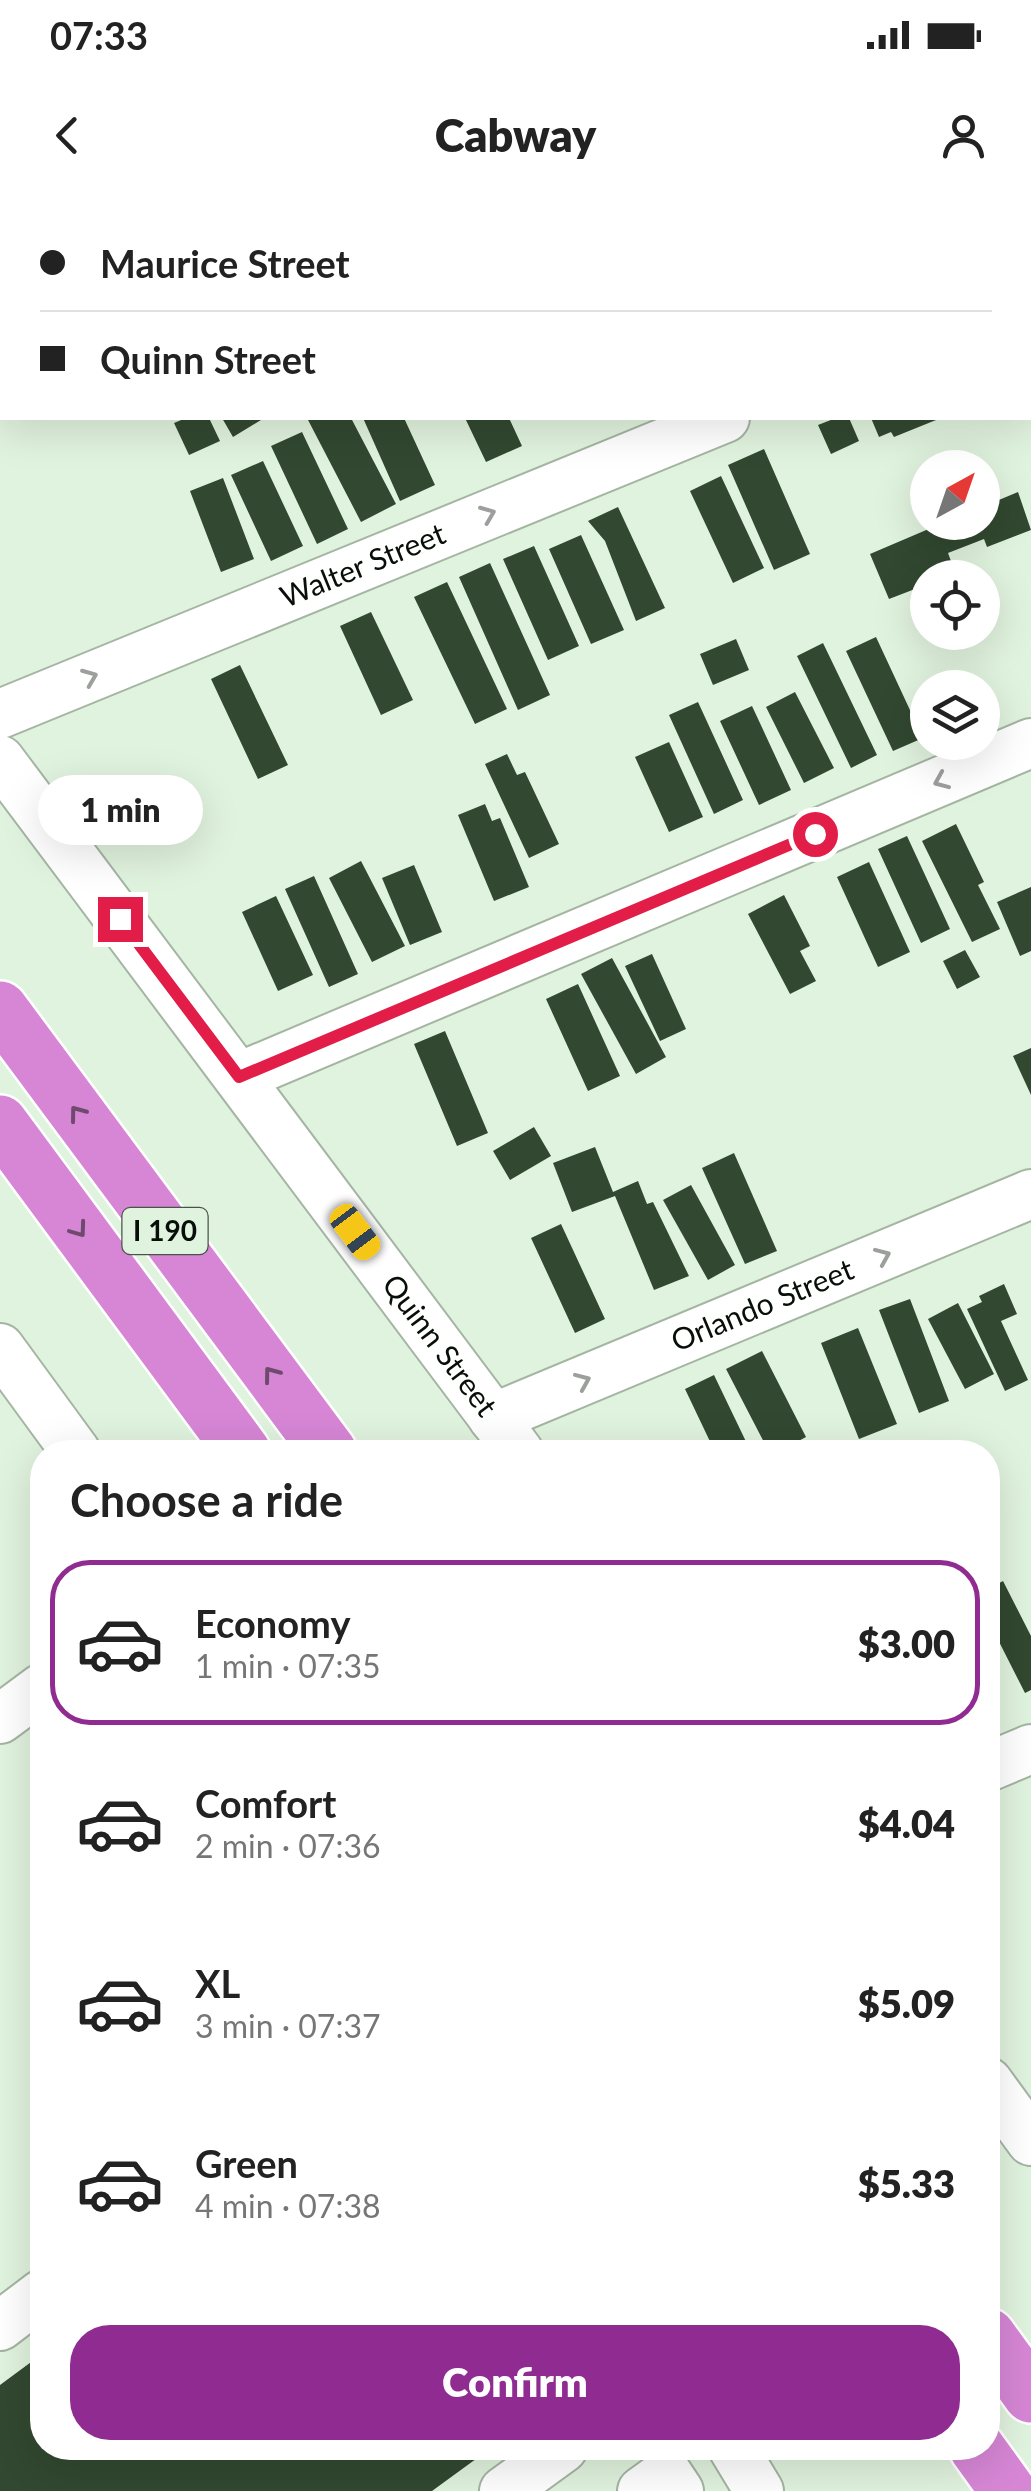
<!DOCTYPE html>
<meta charset="utf-8">
<style>
body{margin:0;font-family:Lato,sans-serif;background:#f2f2f2;color:#222;height:100vh;display:flex;flex-direction:column;font-size:38px;white-space:nowrap}
*{box-sizing:border-box;margin:0}
p{font-size:32px;color:#767676}
.icon{flex:none;width:55px;height:55px;fill:none;stroke:currentColor;stroke-width:2;stroke-linecap:round;stroke-linejoin:round}
.map{position:relative;flex:1;overflow:hidden}
.details{position:absolute;left:30px;top:1240px;width:970px;height:1020px;display:flex;flex-direction:column;background:#fff;border-radius:40px;box-shadow:0 10px 40px #0002}
.details>*{flex:none}
.banner{position:absolute;left:0px;top:0px;width:1032px;height:220px;box-shadow:0 10px 40px #0002;display:grid;align-content:center;height:220px;padding:0 40px;background:#fff}
.needle{width:65px;rotate:40deg}
.fabs{position:absolute;left:910px;top:250px;display:grid;gap:20px}
.fabs a{display:grid;place-items:center;width:90px;height:90px;border-radius:50%;background:#fff;box-shadow:0 10px 40px #0002;font-size:50px}
.end{position:absolute;width:45px;height:45px;margin:-22px;border:12px solid #e11d48;background:#fff;box-shadow:0 0 0 5px #fff}
.from{border-radius:50%}
.bubble{position:absolute;height:70px;border-radius:35px;background:#fff;box-shadow:0 10px 40px #0002;font-size:32px;font-weight:800;line-height:70px;text-align:center}
.car{position:absolute;width:30px;height:60px;margin:-30px -15px;border-radius:12px;box-shadow:0 0 8px 2px #0007;background:linear-gradient(#f5c518 24%,#345 0 40%,#f5c518 0 76%,#345 0 86%,#f5c518 0)}
.banner b{display:flex;align-items:center;gap:35px;height:95px;font-size:38px}
.banner b+b{border-top:2px solid #e0e0e0}
.banner i{width:25px;height:25px;background:#222}
ul{padding:0;list-style:none}
li{display:flex;align-items:center;gap:30px;height:165px;margin:0 20px 15px;padding:0 20px;border:5px solid transparent;border-radius:40px}
li div{flex:1}
li b{display:block;font-size:38px}
li em{font-style:normal;font-weight:800}
li.selected{border-color:#902b91}
li>.icon{width:90px;height:90px;stroke-width:1.5}
h2{padding:0 40px;font-size:45px;line-height:120px}
.action{display:flex;gap:20px;margin-top:auto;padding:20px 40px}
.action a{flex:1;height:115px;border-radius:40px;background:#902b91;color:#fff;font-size:40px;font-weight:800;line-height:115px;text-align:center}
.status{display:flex;justify-content:space-between;align-items:center;height:70px;padding:0 50px;background:#fff;direction:ltr}
.status svg{height:28px;fill:currentColor}
header{display:flex;justify-content:space-between;align-items:center;height:130px;padding:0 40px;background:#fff;font-size:45px;font-weight:800}
.map>svg:first-child{display:block}
.building{fill:#324830}
.lines{fill:none;stroke-linecap:round;stroke-linejoin:round}
.minor-casing{stroke:#a4b5a2;stroke-width:52}
.major-casing{stroke:#fff;stroke-width:60}
.highway-casing{stroke:#fff;stroke-width:60}
.minor{stroke:#fff;stroke-width:48}
.major{stroke:#e6b6e6;stroke-width:55}
.highway{stroke:#d686d5;stroke-width:55}
.oneway{stroke:#9c9f9c}
.oneway2{stroke:#6f4a6e}
.route{stroke:#e11d48;stroke-width:12}
.labels{text-anchor:middle;stroke-width:10;stroke-linejoin:round;paint-order:stroke}
.shield{fill:#e0f3de;stroke:#495348;stroke-width:2.5}
.shield-label{font-size:28px;font-weight:bold;fill:#080e08}
.street-label{font-size:30px;fill:#080e08;stroke:#e0f3de}
</style>
<div class="status"><b>07:33</b><svg viewBox="0 0 49 12"><path d="M0 12V9h3v3zM5 12V6h3v6zM10 12V3h3v9zM15 12V0h3v12zM26 1h20v11H26zM47 4h2v5h-2z"/></svg></div>
<header><svg class="icon" aria-label="back" viewBox="0 0 24 24"><path d="M15 5l-7 7 7 7"/></svg>Cabway<svg class="icon" aria-label="person" viewBox="0 0 24 24"><circle cx="12" cy="8" r="4"/><path d="M4 21q1-7 8-7t8 7"/></svg></header>
<div class="map">
<svg width="1031" height="2291" viewBox="0 0 1031 2291">
<rect width="100%" height="100%" fill="#e0f3de"/>
<path class="building" d="M186,218h23l11,23 -31,14 -15,-32z
M222,218h37l2,2 -28,17z
M307,218h44l45,86 -35,18z
M363,218h41l31,67 -35,16z
M465,218h44l13,28 -36,16z
M836,218h13l10,23 -28,13 -13,-29z
M871,218h70l-47,19 -3,-5 -12,5z
M302,232l46,97 -31,15 -46,-98z
M764,249l46,105 -36,16 -46,-105z
M263,261l40,85 -32,15 -40,-86z
M721,276l43,92 -31,15 -43,-92z
M223,278l31,81 -33,13 -31,-81z
M1018,292l13,38 -44,17 -3,-8 -36,14 7,19 -27,6v6l-39,15 -19,-45 75,-32h37v-15z
M618,307l47,101 -29,13 -31,-80 -17,-20z
M581,335l43,95 -33,14 -42,-95z
M534,346l45,100 -31,14 -45,-101z
M490,363l60,132 -32,15 -59,-133z
M447,382l60,127 -32,15 -61,-127z
M371,412l42,88 -32,15 -41,-89z
M876,437l47,101 -30,13 -47,-100z
M736,439l13,31 -36,15 -13,-31z
M823,443l54,112 -26,13 -54,-112z
M240,465l48,100 -30,14 -47,-100z
M795,492l39,76 -30,15 -38,-76z
M698,502l45,98 -29,14 -45,-99z
M752,506l39,84 -32,15 -39,-84z
M669,542l34,75 -34,15 -34,-75z
M507,554l10,21 8,-3 34,72 -30,14 -44,-94z
M181,584l15,37 -53,22 -15,-37z
M485,604l7,17 8,-3 29,69 -35,14 -36,-86z
M956,624l28,58 -6,3 22,44 -28,13 -50,-101z
M907,636l43,93 -29,14 -43,-94z
M361,661l44,85 -33,16 -43,-84z
M869,662l41,90 -32,15 -41,-90z
M414,665l28,67 -32,13 -28,-67z
M314,676l44,98 -29,13 -44,-98z
M1031,687v64l-11,5 -23,-54z
M784,695l26,51 -10,5 16,30 -26,13 -42,-80z
M276,696l37,79 -35,16 -36,-79z
M965,750l15,27 -23,12 -14,-28z
M652,754l34,75 -26,12 -35,-75z
M612,758l54,99 -30,17 -55,-100z
M578,784l42,92 -32,15 -42,-92z
M445,831l43,102 -31,13 -43,-102z
M1031,848v47l-18,-39z
M534,927l17,29 -41,24 -17,-29z
M595,947l18,45 25,-11 9,23 6,-2 36,74 -35,14 -39,-94 -43,16 -19,-49z
M734,953l43,98 -32,13 -43,-96z
M691,985l44,80 -27,15 -45,-80z
M561,1024l44,95 -30,14 -44,-95z
M1004,1084l13,30 -16,7 27,59 -23,11 -38,-82 15,-7 -3,-6z
M910,1099l39,102 -30,12 -40,-103z
M958,1103l36,71 -29,15 -37,-70z
M858,1128l39,96 -38,15 -38,-96z
M762,1151l44,86 -13,7 5,8h-29l-43,-83z
M714,1175l37,77h-36l-30,-63z
M1003,1381l28,55v54l-6,3 -37,-73v-31z
M42,2154v94h449l-59,43h-432v-106z"/>
<g class="lines">
<g class="minor-casing">
<g id="minor">
<path d="M157,2l6,-2"/>
<path d="M0,67l2,-1"/>
<path id="s1" d="M0,514l725,-296"/>
<path id="s2" d="M0,560l519,692"/>
<path d="M239,877l792,-334"/>
<path d="M0,1148l76,104"/>
<path id="s3" d="M493,1218l538,-224"/>
<path d="M0,1519l42,-31"/>
<path d="M988,1567l43,-18"/>
<path d="M988,1882l43,59"/>
<path d="M0,2126l42,-32"/>
<path d="M733,2248l26,43"/>
<path d="M504,2291l59,-43"/>
<path d="M642,2291l25,-18 12,18"/>
</g>
</g>
<g class="major-casing">
<path id="major" d="M983,0l1,2
M1030,116l1,2"/>
</g>
<g class="highway-casing">
<path id="highway" d="M0,809l329,443
M0,923l243,329
M988,2136l43,59
M977,2248l31,43"/>
</g>
<use href="#minor" class="minor"/>
<use href="#major" class="major"/>
<use href="#highway" class="highway"/>
</g>
<defs><path id="oneway-chevron" d="M-2-3.5L2.5 0L-2 3.5" fill="none" stroke-width="1.6" stroke-linecap="round" stroke-linejoin="round" transform="scale(2.5)"/></defs>
<g class="oneway">
<use href="#oneway-chevron" transform="translate(488 314) rotate(-22)"/>
<use href="#oneway-chevron" transform="translate(90 477) rotate(-22)"/>
<use href="#oneway-chevron" transform="translate(941 581) rotate(157)"/>
<use href="#oneway-chevron" transform="translate(883 1056) rotate(-23)"/>
<use href="#oneway-chevron" transform="translate(583 1181) rotate(-23)"/>
</g>
<g class="oneway2">
<use href="#oneway-chevron" transform="translate(77 913) rotate(-127)"/>
<use href="#oneway-chevron" transform="translate(79 1030) rotate(54)"/>
<use href="#oneway-chevron" transform="translate(271 1174) rotate(-127)"/>
</g>
<g class="lines">
<path class="route" d="M120,719l119,158 576,-243"/>
</g>
<g class="labels">
<rect class="shield" x="122.5" y="1008" width="85" height="46" rx="8"/>
<g class="shield-label">
<text x="165" y="1041">I 190</text>
</g>
<g class="street-label">
<text dy="10" stroke="none"><textPath href="#s1" startOffset="392">Walter Street</textPath></text>
<text dy="10" stroke="none"><textPath href="#s3" startOffset="292">Orlando Street</textPath></text>
<text dy="10" stroke="none"><textPath href="#s2" startOffset="732">Quinn Street</textPath></text>
</g>
</g>
</svg>
<div class="fabs">
<a><svg class="needle" viewBox="-14 -14 28 28"><path d="M0-13l5 13h-10z" fill="#e53935"/><path d="M0 13l5-13h-10z" fill="#767676"/></svg></a>
<a><svg class="icon" aria-label="locate" viewBox="0 0 24 24"><circle cx="12" cy="12" r="6"/><path d="M12 2v4M12 18v4M2 12h4M18 12h4"/></svg></a>
<a><svg class="icon" aria-label="layers" viewBox="0 0 24 24"><path d="M12 4l9 5-9 5-9-5zM3 14l9 5 9-5"/></svg></a>
</div>
<i class="end from" style="left:815px;top:634px"></i>
<i class="end" style="left:120px;top:719px"></i>
<div class="bubble" style="left:38px;top:575px;width:165px">1 min</div>
<i class="car" style="left:355px;top:1032px;rotate:143deg"></i>
<div class="banner">
<b><i class="from"></i>Maurice Street</b>
<b><i></i>Quinn Street</b>
</div>
<section class="details">
<h2>Choose a ride</h2>
<ul>
<li class="selected"><svg class="icon" aria-label="car" viewBox="0 0 24 24"><path d="M5 17H2v-5l4-1 3-4h7l3 4 3 1v5h-3M9 17h6M6 11h13"/><circle cx="7" cy="17" r="2"/><circle cx="17" cy="17" r="2"/></svg><div><b>Economy</b><p>1 min · 07:35</p></div><em>$3.00</em></li>
<li><svg class="icon" aria-label="car" viewBox="0 0 24 24"><path d="M5 17H2v-5l4-1 3-4h7l3 4 3 1v5h-3M9 17h6M6 11h13"/><circle cx="7" cy="17" r="2"/><circle cx="17" cy="17" r="2"/></svg><div><b>Comfort</b><p>2 min · 07:36</p></div><em>$4.04</em></li>
<li><svg class="icon" aria-label="car" viewBox="0 0 24 24"><path d="M5 17H2v-5l4-1 3-4h7l3 4 3 1v5h-3M9 17h6M6 11h13"/><circle cx="7" cy="17" r="2"/><circle cx="17" cy="17" r="2"/></svg><div><b>XL</b><p>3 min · 07:37</p></div><em>$5.09</em></li>
<li><svg class="icon" aria-label="car" viewBox="0 0 24 24"><path d="M5 17H2v-5l4-1 3-4h7l3 4 3 1v5h-3M9 17h6M6 11h13"/><circle cx="7" cy="17" r="2"/><circle cx="17" cy="17" r="2"/></svg><div><b>Green</b><p>4 min · 07:38</p></div><em>$5.33</em></li>
</ul>
<div class="action"><a>Confirm</a></div>
</section>
</div>
